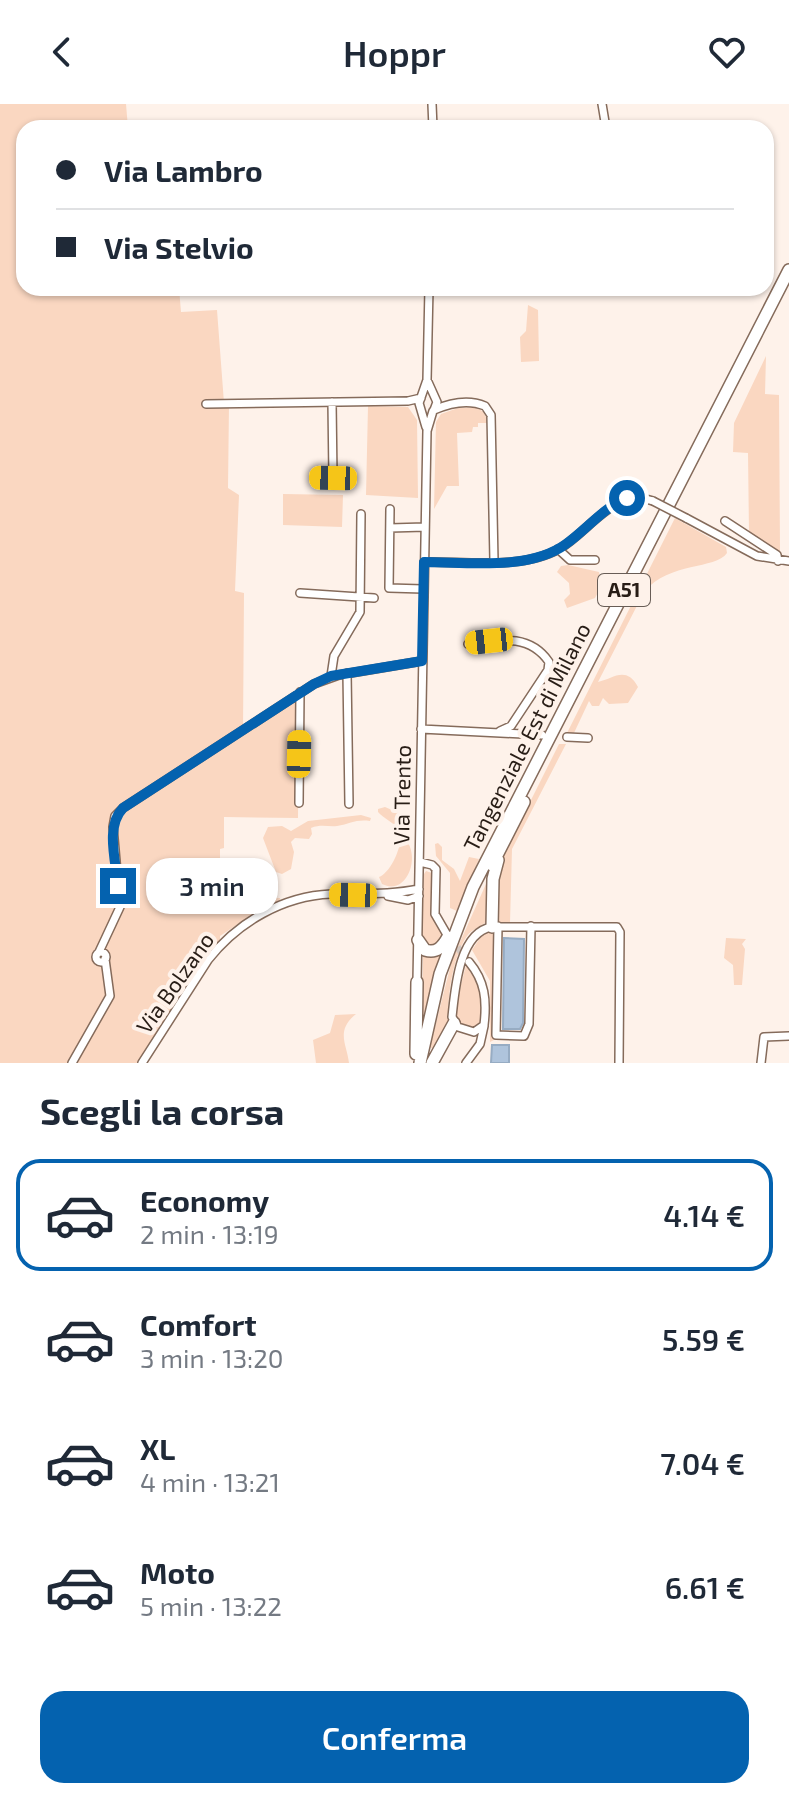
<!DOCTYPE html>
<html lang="it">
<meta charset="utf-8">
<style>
body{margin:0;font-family:"Exo 2",sans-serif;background:#f6f6f7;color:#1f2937;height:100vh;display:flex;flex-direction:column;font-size:30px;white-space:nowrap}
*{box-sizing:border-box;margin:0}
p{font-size:26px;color:#747a83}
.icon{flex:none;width:44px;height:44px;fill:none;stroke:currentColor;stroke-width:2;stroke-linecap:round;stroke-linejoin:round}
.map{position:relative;height:959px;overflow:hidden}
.sheet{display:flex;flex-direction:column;background:#fff;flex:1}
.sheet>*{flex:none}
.banner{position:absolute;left:16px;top:16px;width:758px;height:176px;border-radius:24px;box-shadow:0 2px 6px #0004;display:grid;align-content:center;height:176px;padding:0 40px;background:#fff}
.end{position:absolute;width:36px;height:36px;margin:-18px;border:10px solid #0462af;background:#fff;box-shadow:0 0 0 4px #fff}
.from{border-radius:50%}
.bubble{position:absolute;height:56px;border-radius:24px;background:#fff;box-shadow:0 2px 6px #0004;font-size:26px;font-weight:600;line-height:56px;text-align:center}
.car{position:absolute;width:24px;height:48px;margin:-24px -12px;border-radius:10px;box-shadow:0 0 6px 2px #0007;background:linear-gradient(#f5c518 24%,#345 0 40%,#f5c518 0 76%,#345 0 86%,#f5c518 0)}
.banner b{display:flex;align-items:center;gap:28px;height:76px;font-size:30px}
.banner b+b{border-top:2px solid #e0e1e3}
.banner i{width:20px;height:20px;background:#1f2937}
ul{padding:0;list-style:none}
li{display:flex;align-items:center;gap:24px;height:112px;margin:0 16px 12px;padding:0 24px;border:4px solid transparent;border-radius:24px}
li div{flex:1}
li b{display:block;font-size:30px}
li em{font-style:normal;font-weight:600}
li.selected{border-color:#0462af}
li>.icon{width:72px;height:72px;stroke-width:1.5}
h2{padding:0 40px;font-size:36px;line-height:96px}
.primary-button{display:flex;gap:16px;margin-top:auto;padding:16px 40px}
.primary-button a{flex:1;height:92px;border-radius:24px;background:#0462af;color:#fff;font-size:32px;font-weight:600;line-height:92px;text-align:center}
header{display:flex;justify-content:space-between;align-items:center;height:104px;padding:0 40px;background:#fff;font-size:36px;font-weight:600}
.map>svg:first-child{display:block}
.green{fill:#fad7c1}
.building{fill:#afc4dc;stroke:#97acc3;stroke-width:2}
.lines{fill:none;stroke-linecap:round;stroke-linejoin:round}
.minor-tunnel{stroke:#d3c7c0;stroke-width:7;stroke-dasharray:7 3.5;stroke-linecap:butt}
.minor-casing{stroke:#856b5b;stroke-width:10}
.highway-casing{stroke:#856b5b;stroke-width:14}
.minor{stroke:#fff;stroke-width:7}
.highway{stroke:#fff;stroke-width:11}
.minor-bridge-casing{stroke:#856b5b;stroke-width:10;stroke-linecap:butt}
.minor-bridge{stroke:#fff;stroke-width:7}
.route{stroke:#0462af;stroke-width:10}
.labels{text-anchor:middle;stroke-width:8;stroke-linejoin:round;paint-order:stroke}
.shield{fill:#fef2ea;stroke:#685d56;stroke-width:2}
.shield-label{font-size:20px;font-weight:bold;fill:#281d16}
.street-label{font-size:22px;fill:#281d16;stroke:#fef2ea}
</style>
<header><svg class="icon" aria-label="back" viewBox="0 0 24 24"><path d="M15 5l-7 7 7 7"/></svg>Hoppr<svg class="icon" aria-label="heart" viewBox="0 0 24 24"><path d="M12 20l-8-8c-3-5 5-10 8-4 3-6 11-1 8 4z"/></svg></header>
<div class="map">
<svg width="789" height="959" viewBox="0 0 789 959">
<rect width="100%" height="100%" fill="#fef2ea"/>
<path class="green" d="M0,0h126l2,24h-104v160h155l2,24 36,-2 7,93 5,1 -1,84 11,7 -4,96 9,2 -1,139 53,-34 3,2 -1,118 -74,-1v31l-4,1v48l60,1v3l-18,7 -42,28v7l-82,120h-138z
M528,201l10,5 1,51 -18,1 -1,-25 6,-6z
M766,252l-1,38 14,1 1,157 -31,-19 -1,-80 -15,-1 1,-29z
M368,302l40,1 9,13 1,78 -52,-3z
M458,304c14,-1 28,-3 29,15h-9v4h-5l-1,5 -15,1 2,53h-12l-13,23 2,-87 5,-8z
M283,390l60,1 -1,32 -59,-2z
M675,414l51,29 1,6c-12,17 -57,8 -83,39l-46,90c15,-3 28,-17 40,5l-10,16 -19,1 -6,-6 -4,8h-7l-3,-5 -15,32h-7z
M568,461l31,7 3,13 -7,13 -28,10 -3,-8 6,-6 -1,-11 -12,-11 4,-6z
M559,640h7l-54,105 -2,74 -11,1 -3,-1 3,-59z
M385,703l23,10 2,9 -2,17c11,17 -2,53 -26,41l-3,-7c12,-4 26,-35 20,-47 -3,-6 -16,-12 -21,-18v-3z
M361,711l10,3 -1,3c-14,-2 -20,3 -33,5 -9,1 -16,-2 -26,2l1,6 -3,5 -14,-1 -4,4 3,10 -3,17 -9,5 -6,-2 -13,-34 5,-11 14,-1 9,5 17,-10z
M438,739l4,4v13l12,9 6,12 9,-24 10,2 -22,52 -7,-3v-35l-14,-17 -1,-12z
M426,767l9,3 -1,44 12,19 -13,14 -13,-12 2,-62z
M490,771l-3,46c-6,6 -15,8 -20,15 -15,22 -21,66 -18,92l-15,22 -4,-3 22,-87z
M495,827v105l-1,4 -4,2v-61l-18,-31 10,-15z
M726,834l20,1 -4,5 3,5 -3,36h-8l-1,-20 -9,-7z
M423,848l9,5 11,-3 -21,80z
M466,861l16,20v39l-7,5 -17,-5 -4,-12z
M356,910c-21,17 -9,30 -7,49h-33l-3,-23 17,-7 5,-18z"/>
<path class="building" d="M504,834l20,1 -1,84 -3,6h-17z
M492,941h17v18h-18z"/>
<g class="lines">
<path class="minor-tunnel" d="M451,835l18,23"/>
<g class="minor-casing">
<path id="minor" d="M432,0l1,24
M602,0l4,24
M428,278l9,20 -3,8
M332,298l1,76
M206,300l202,-3 13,-3
M434,306c16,-7 34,-11 51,-4l6,9 3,146
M426,323l-7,-24 8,-23 2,-92
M315,374h34
M390,405l-1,79 34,1
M686,414l71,38 32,5
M725,417l52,34 1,6
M390,424l35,-1
M558,445l12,11h25
M424,458c41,-1 98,8 135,-13 31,-18 55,-62 94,-48
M300,489l74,5
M468,540c31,-4 61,-11 81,18l-1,8 -37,56 -11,5
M347,569l2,131
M331,572l3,-20 26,-44 1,-98
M421,625l121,6
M567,633l21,1
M299,699l1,-111
M420,758l12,3 4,4 -1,45 11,19
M388,792l20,4 11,-4
M498,822l-2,109 28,1 5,-12 2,-98
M99,848l21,-45 -7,-80 2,-11 8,-8 191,-124 25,-9 83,-14
M96 853a5 5 0 1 1 10 0a5 5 0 1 1-10 0Z
M469,858c16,19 18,38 15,63l-10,7 -16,-5 -6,-10c3,-28 7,-85 40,-90h125l3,5 -1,131
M417,878l10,-551 6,-20
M72,959l38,-67 -5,-37
M142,959l66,-103c30,-38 75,-64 123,-66 30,-1 59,1 88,-5
M466,959l14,-19 4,-18
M761,959l3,-26 25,-1"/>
</g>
<g class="highway-casing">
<path id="highway" d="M492,761l32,-63
M492,823l1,-48 5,-19
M418,836l7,10c12,4 18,-4 23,-13
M416,950l1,-72
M420,959l20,-89 33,-87 316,-617
M432,959l22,-40"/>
</g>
<use href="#minor" class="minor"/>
<use href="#highway" class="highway"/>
<g class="minor-bridge-casing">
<path id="minor-bridge" d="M653,397l33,17"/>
</g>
<use href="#minor-bridge" class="minor-bridge"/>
</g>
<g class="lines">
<path class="route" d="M118,782c-2,-25 -13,-59 5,-78l191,-124 17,-8 91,-15 2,-99c44,0 105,9 142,-18 20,-14 38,-37 61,-46"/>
</g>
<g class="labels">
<rect class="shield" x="598" y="470" width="52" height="32" rx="6"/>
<g class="shield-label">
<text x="624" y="493">A51</text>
</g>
<g class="street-label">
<text transform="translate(527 633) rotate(-63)" y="8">Tangenziale Est di Milano</text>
<text transform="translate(402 691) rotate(-89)" y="8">Via Trento</text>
<text transform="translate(175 879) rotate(-55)" y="8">Via Bolzano</text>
</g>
</g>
</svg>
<i class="end from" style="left:627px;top:394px"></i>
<i class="end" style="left:118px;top:782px"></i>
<div class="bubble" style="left:146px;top:754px;width:132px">3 min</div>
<i class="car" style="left:333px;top:374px;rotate:271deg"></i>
<i class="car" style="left:489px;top:537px;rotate:264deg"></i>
<i class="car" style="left:299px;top:650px;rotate:1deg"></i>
<i class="car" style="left:353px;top:791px;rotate:271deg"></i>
<div class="banner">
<b><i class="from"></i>Via Lambro</b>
<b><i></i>Via Stelvio</b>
</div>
</div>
<section class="sheet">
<h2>Scegli la corsa</h2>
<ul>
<li class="selected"><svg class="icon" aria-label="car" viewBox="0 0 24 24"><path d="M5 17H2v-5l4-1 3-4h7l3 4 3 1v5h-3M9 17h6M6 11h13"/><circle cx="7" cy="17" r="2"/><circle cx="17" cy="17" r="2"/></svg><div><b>Economy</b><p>2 min · 13:19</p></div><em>4.14 €</em></li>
<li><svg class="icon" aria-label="car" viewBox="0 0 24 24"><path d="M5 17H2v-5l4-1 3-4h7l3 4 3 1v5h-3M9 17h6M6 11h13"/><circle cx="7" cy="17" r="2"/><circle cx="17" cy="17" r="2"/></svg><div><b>Comfort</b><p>3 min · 13:20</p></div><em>5.59 €</em></li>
<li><svg class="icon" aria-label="car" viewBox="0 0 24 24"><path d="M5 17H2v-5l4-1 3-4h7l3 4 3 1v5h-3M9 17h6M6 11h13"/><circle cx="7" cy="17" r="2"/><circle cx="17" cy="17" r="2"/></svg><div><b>XL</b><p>4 min · 13:21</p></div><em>7.04 €</em></li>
<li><svg class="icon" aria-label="car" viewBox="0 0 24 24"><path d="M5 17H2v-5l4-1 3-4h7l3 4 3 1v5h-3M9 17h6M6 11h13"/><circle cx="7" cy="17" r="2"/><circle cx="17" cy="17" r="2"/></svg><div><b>Moto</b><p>5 min · 13:22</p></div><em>6.61 €</em></li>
</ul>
<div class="primary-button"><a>Conferma</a></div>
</section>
